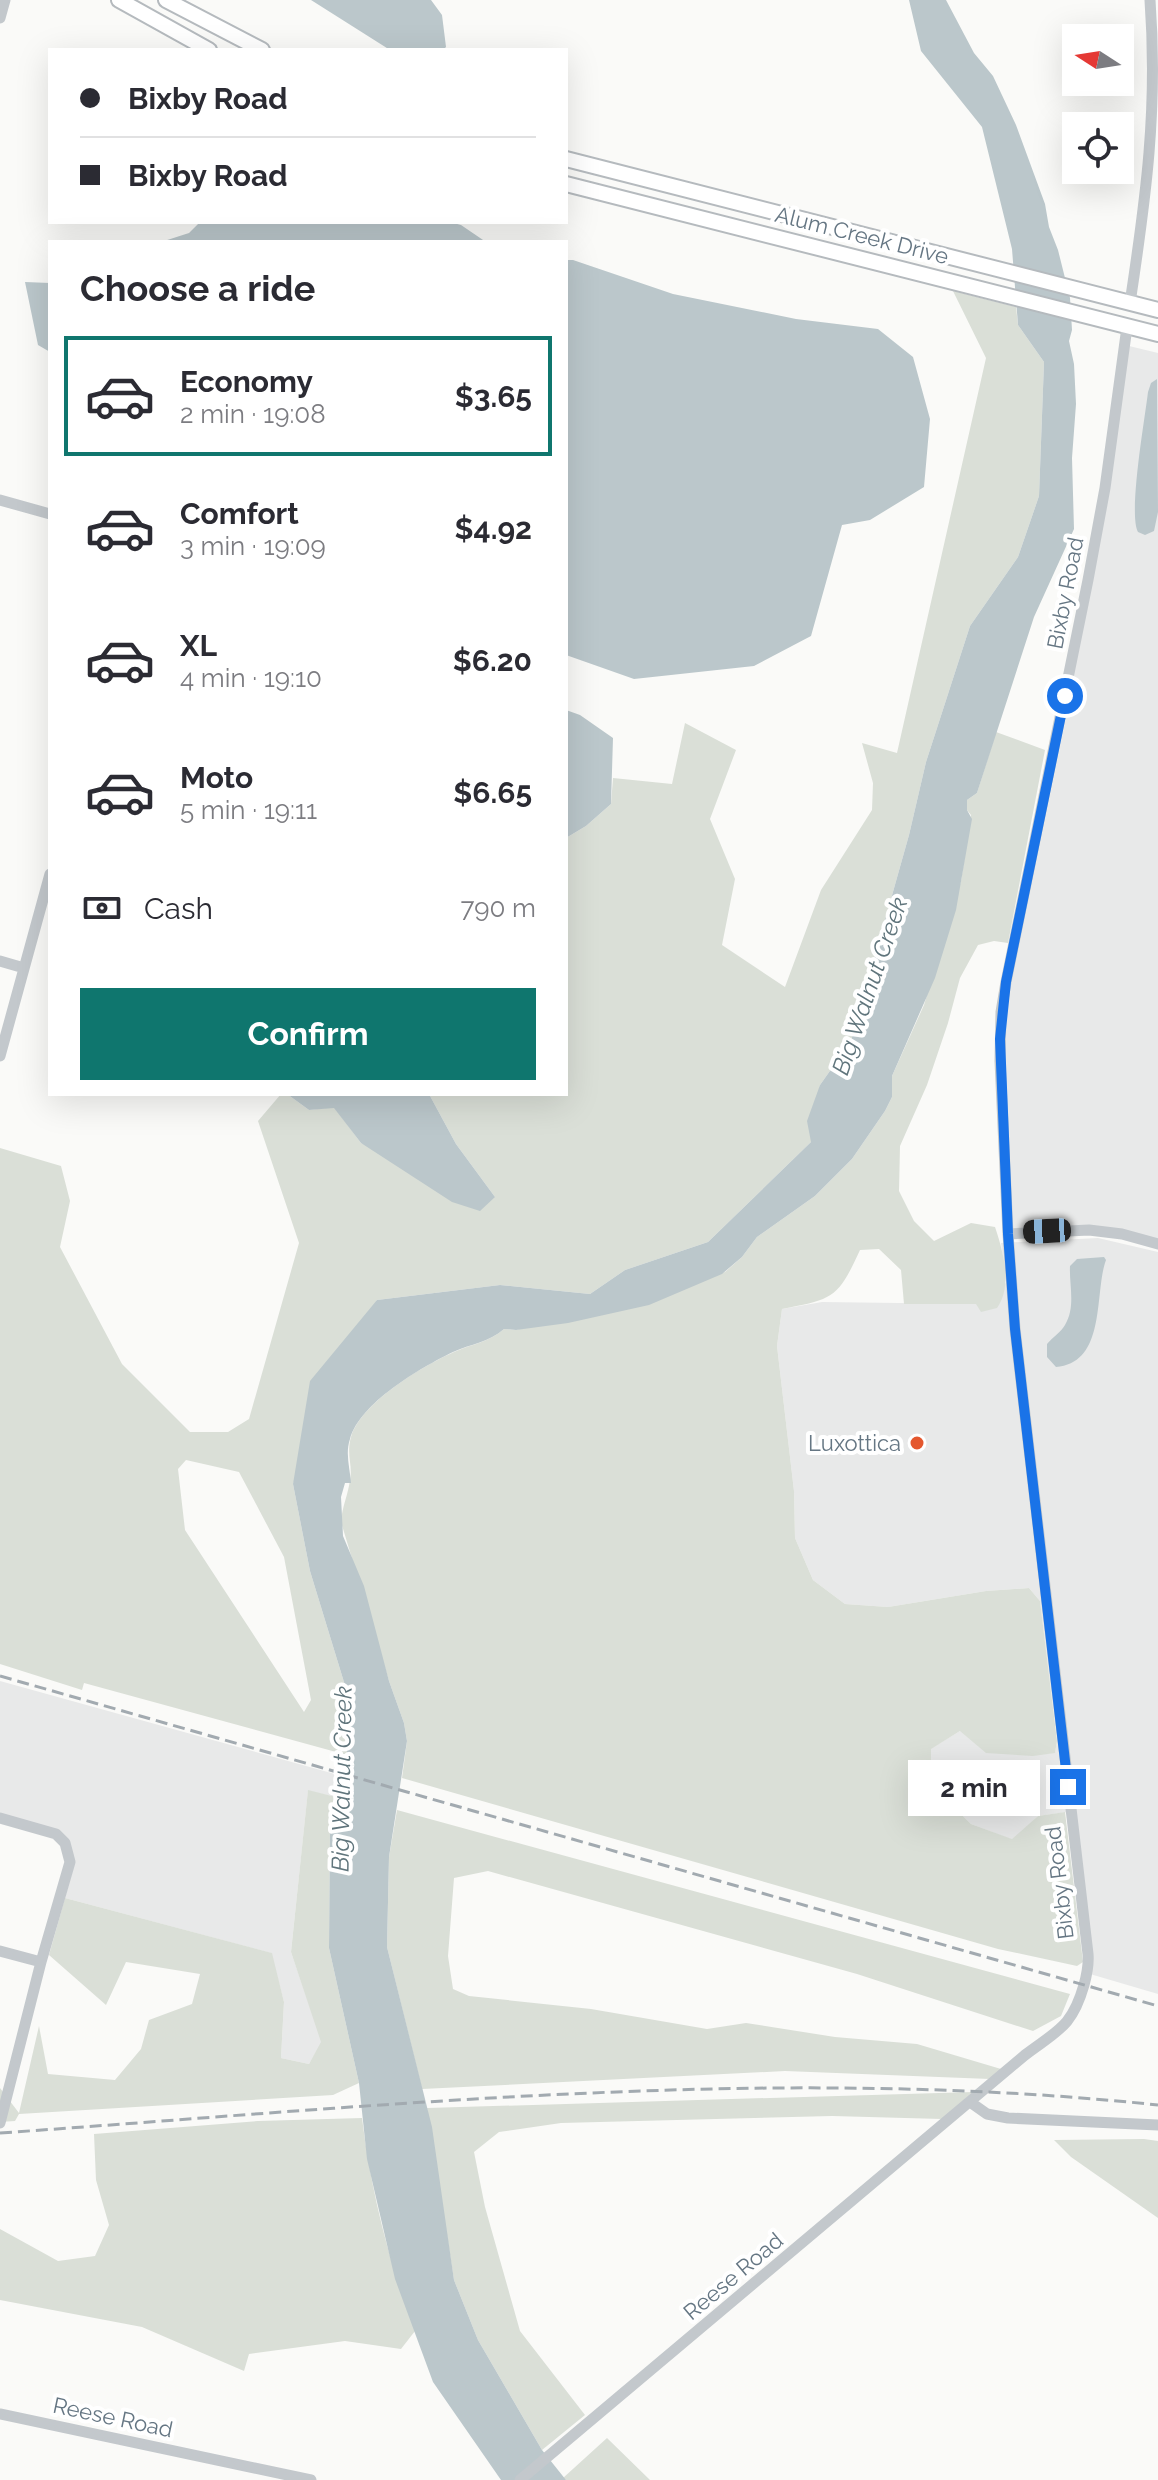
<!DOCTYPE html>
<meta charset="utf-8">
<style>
body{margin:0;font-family:Raleway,sans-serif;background:#f7f7f7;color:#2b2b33;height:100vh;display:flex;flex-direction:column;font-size:30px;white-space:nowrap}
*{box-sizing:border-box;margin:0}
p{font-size:26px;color:#7c7c81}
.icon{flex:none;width:44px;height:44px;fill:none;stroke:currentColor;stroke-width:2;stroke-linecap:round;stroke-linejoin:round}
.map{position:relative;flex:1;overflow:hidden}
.sheet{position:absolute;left:48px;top:240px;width:520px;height:856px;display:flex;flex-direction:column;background:#fff;border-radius:0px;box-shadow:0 8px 32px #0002}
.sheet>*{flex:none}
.guide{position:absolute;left:48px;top:48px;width:520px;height:176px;border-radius:0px;box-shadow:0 8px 32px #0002;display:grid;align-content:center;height:176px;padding:0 32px;background:#fff}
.needle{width:52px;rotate:282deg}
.fabs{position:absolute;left:1062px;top:24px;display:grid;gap:16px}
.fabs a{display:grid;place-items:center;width:72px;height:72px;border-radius:0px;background:#fff;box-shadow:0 8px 32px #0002;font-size:40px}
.end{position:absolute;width:36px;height:36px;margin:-18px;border:10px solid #1a73e8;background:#fff;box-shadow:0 0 0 4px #fff}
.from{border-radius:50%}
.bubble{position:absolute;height:56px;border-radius:0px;background:#fff;box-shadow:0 8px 32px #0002;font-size:26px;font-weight:700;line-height:56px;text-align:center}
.car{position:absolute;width:24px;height:48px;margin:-24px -12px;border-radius:10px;box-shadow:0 0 6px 2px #0007;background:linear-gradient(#222 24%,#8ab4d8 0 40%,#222 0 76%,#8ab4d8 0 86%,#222 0)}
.guide b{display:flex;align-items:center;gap:28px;height:76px;font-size:30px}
.guide b+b{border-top:2px solid #e1e1e2}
.guide i{width:20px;height:20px;background:#2b2b33}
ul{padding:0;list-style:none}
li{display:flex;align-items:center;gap:24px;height:120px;margin:0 16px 12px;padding:0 16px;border:4px solid transparent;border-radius:0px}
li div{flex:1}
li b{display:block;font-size:30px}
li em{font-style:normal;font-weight:700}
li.on{border-color:#0f766e}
li>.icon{width:72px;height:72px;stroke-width:1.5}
h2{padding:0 32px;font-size:36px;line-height:96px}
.pay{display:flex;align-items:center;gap:20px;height:88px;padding:0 32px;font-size:30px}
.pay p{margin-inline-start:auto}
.cta{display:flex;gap:16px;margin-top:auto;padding:16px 32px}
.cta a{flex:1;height:92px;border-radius:0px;background:#0f766e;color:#fff;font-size:32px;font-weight:700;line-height:92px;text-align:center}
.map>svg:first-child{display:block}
.built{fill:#e8e9e9}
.green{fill:#dadfd7;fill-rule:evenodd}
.water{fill:#bbc7cb}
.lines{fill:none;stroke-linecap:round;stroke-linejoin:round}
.major-casing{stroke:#b5babe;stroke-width:18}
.minor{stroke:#c3c8cc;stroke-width:11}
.major{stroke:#fff;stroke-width:14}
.rail{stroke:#a2aab0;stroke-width:3;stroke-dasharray:12 6;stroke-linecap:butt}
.route{stroke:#1a73e8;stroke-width:10}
.poi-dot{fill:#e4572e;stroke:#fff;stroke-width:3}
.labels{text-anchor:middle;stroke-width:8;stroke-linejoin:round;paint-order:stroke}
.street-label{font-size:22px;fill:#657683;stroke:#fff}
.poi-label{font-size:22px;fill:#657683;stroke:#fff;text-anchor:end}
.water-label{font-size:24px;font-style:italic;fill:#60757c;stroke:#fff}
</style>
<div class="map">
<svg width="1158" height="2480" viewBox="0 0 1158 2480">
<rect width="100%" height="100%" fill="#fafaf8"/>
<path class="built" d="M1125,345l33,8v891l-36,-10h-114l-8,-195 88,-459z
M1098,1238l60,14v742l-68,-20 -15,-163 -37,5 -25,24 -42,-16 -40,-40 -1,-35 30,-18 95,21 2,-11 -17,-140 -11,-13 -43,3 -98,16 -43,-3 -32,-24 -18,-42 -1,-47 -17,-145 5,-37 40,-7 154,2 30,-21 -5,-40z
M0,1681l342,95 -6,21 -28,-6 -17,161 31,90 -13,22 -28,-6 3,-56 -13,-49 -206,-55 7,-25 -9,-39 -63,-21z"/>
<path class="green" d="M953,291l63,16 2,18 26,37 -5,134 -21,61 -48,69 -44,136 -17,73 -58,206 -31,44 -9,57 -103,100 -83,28 -35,24 -90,-9 -123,15 -84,184 17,87 37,121v63l-263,-72 -2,7 -82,-26v-516l61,18 9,35 -10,46 62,117 68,68h38l21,-13 50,-176 -41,-122 23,-27h6l22,16 25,-3 27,36 134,54 -39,-53 -27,-50h137v-256l20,-12 25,-22 2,-26 59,6 13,-61 51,27 -26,69 25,60 -13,66 63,42 36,-97 51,-80 1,-27 -11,-40 35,10 89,-395zM186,1460l53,12 45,85 27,143 -7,12 -119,-182 -7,-61z
M996,732l49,18 -37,193 -14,-2 -16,4 -18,33 -12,45 -21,62 -27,61 -1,45 15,30 20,20 37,-18 24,4c8,24 18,59 2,81l-16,4 -5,-8h-72l-3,-34 -22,-21 -19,1c-22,48 -26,49 -78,59l-5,37 17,145 1,47 18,42 32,24 43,3 98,-16 43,-3 11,13 17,140 -2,12 -22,3 -47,-3 -26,-22 -29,18v35l40,40 41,15 26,-23 27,-4 18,150 -6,4 -79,-17 -596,-171 5,-37 -3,-18 -15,-42 -48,-159c1,-15 7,-27 9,-42 3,-14 -4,-26 1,-43 10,-34 71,-71 103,-85 18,-8 35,-10 50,-23l12,1 209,-58 17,-15 15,-20 58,-41 37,-37 33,-48 7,-14v-21l32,-71 37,-124 10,-66 -4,-5v-10l10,-7z
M308,1790l28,7 -6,25 -1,126 30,135 -26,12 -314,19 -4,7 -15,1v-34l19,25 20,-87 9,48 67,6 26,-31 8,-29 43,-16 8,-30 -74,-12 -20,43 -57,-50 16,-57 207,55 12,49 -3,56 28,6 12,-22 -30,-90z
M397,1810l673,184 -9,22 -28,15 -176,-57 -369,-103 -34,7 -6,78 5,33 16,7 122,13 116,20 39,-6 89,14 82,7 84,25 -11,10 -205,-8 -363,18 -35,-142 2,-90z
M973,2092l-31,27 -110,-3 -271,7 -62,9 -25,20 11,55 35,124 65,84 -43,35 -64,-110 -24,-60 -27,-172z
M362,2118c9,73 27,145 53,213l-14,18 -56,-8 -96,13 -5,17 -102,-44 -142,-27v-71l58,32 37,-5 14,-31 -13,-45 -2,-46 164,-13z
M1144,2139l14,2v77l-87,-61 -17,-17z
M607,2438l43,42h-84l-3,-2z"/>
<path class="water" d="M311,0h120l11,15 4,32 -3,3h-53z
M909,0h37l28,53 19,23 23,49 29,79 4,23 9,23 12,48 2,32 -3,11 5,23 2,40 -4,54 2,71 -40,88 -57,176 -10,7v10l5,9 -16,91 -21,68 -43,98v21l-7,14 -33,48 -37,37 -58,41 -15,20 -20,17 -73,31 -81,18 -52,7 -12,-1c-15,13 -33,15 -51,23 -33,16 -93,51 -103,87 -5,15 0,29 1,44h-6l-4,14 2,39 21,50 25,95 15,42 3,18 -18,116 -2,90 45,180 22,153 24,60 64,110 24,30h-65l-68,-98 -38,-103 -28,-120 -8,-76 -30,-135 1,-126 17,-67v-63l-37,-121 -17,-87 17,-103 67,-81 123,-15 90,9 35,-24 83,-28 103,-100 -4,-21 13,-36 31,-44 58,-206 17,-73 44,-136 48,-69 21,-61 5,-134 -26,-37 -6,-76 -30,-122 -61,-76z
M200,222h250l11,3 25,17h-325l28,-9z
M566,260h7l100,34 123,25 82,10 35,28 17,62 -6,68 -54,33 -28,5 -31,111 -57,30 -120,13 -68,-24z
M25,282l25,1v69l-12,-7z
M1157,379l1,133 -4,19 -9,4 -7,-3c-10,-18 7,-114 10,-140l3,-9z
M566,710l14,5 33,23 -2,66 -25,22 -20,12z
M287,1094h142l27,50 39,53 -15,14 -28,-9 -91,-59 -27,-35 -25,2z
M1104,1257l2,3c-12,32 1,103 -50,107l-9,-10v-13c6,-7 14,-12 18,-19 11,-18 4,-40 5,-59l7,-7z"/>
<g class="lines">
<g class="major-casing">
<path id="major" d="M119,0l90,50
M166,0l96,50
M566,159l592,151
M566,184l592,150"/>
</g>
<path class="minor" d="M0,18l5,-18
M1130,303c16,-106 28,-194 20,-303
M0,500l50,14
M0,961l24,7
M0,1056l50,-182
M1008,1234l81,-4 33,4 36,10
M0,1818l56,16 9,9 5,19 -29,100 -41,161
M0,1951l41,11
M970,2102l17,12 21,4 150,7
M0,2414l311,66
M520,2480l505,-425c33,-25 47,-28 59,-70 3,-11 5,-20 4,-31l-73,-625 -7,-95 -8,-173 1,-49 5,-30 82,-402 17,-92 22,-161"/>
<use href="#major" class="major"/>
<path class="rail" d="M0,1676l1158,330
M0,2133c385,-27 772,-69 1158,-28"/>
</g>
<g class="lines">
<path class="route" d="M1065,696l-59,286 -6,57 8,195 7,95 53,458"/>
</g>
<circle class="poi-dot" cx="917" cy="1443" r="8"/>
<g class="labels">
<g class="street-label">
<text transform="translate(862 235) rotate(14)" y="8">Alum Creek Drive</text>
<text transform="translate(1065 593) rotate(-79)" y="8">Bixby Road</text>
<text transform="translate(1059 1883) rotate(-97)" y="8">Bixby Road</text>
<text transform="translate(733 2276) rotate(-40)" y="8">Reese Road</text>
<text transform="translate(113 2417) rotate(12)" y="8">Reese Road</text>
</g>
<g class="poi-label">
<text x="901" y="1451">Luxottica</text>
</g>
<g class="water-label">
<text transform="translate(870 986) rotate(-71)" y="8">Big Walnut Creek</text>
<text transform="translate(342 1779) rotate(-89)" y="8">Big Walnut Creek</text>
</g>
</g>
</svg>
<div class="fabs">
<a><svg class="needle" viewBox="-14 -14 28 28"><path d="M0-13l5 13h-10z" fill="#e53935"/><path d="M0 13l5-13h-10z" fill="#7c7c81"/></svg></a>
<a><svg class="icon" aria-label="locate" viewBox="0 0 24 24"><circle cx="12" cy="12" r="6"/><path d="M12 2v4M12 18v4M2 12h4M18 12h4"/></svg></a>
</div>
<i class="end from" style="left:1065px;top:696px"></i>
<i class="end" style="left:1068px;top:1787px"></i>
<div class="bubble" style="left:908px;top:1760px;width:132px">2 min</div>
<i class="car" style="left:1047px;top:1231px;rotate:267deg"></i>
<div class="guide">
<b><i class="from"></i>Bixby Road</b>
<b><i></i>Bixby Road</b>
</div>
<section class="sheet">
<h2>Choose a ride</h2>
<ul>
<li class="on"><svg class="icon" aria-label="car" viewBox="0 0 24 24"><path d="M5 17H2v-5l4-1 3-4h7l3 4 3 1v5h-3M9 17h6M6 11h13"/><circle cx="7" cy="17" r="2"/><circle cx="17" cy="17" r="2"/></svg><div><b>Economy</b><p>2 min · 19:08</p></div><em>$3.65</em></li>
<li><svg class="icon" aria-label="car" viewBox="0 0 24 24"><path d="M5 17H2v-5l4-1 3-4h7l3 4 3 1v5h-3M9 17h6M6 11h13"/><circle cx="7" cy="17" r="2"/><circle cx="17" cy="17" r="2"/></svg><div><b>Comfort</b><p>3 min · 19:09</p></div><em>$4.92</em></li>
<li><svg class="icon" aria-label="car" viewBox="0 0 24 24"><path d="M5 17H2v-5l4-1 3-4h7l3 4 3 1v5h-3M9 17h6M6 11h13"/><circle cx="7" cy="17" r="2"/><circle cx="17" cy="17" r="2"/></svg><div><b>XL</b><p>4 min · 19:10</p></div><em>$6.20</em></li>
<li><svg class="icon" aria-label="car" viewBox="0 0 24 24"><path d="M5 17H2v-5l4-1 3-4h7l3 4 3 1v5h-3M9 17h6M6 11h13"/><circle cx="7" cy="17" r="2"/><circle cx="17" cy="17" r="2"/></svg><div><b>Moto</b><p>5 min · 19:11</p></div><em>$6.65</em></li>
</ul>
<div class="pay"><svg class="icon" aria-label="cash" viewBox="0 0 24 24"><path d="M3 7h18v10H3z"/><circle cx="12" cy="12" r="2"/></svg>Cash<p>790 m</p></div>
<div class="cta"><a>Confirm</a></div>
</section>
</div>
